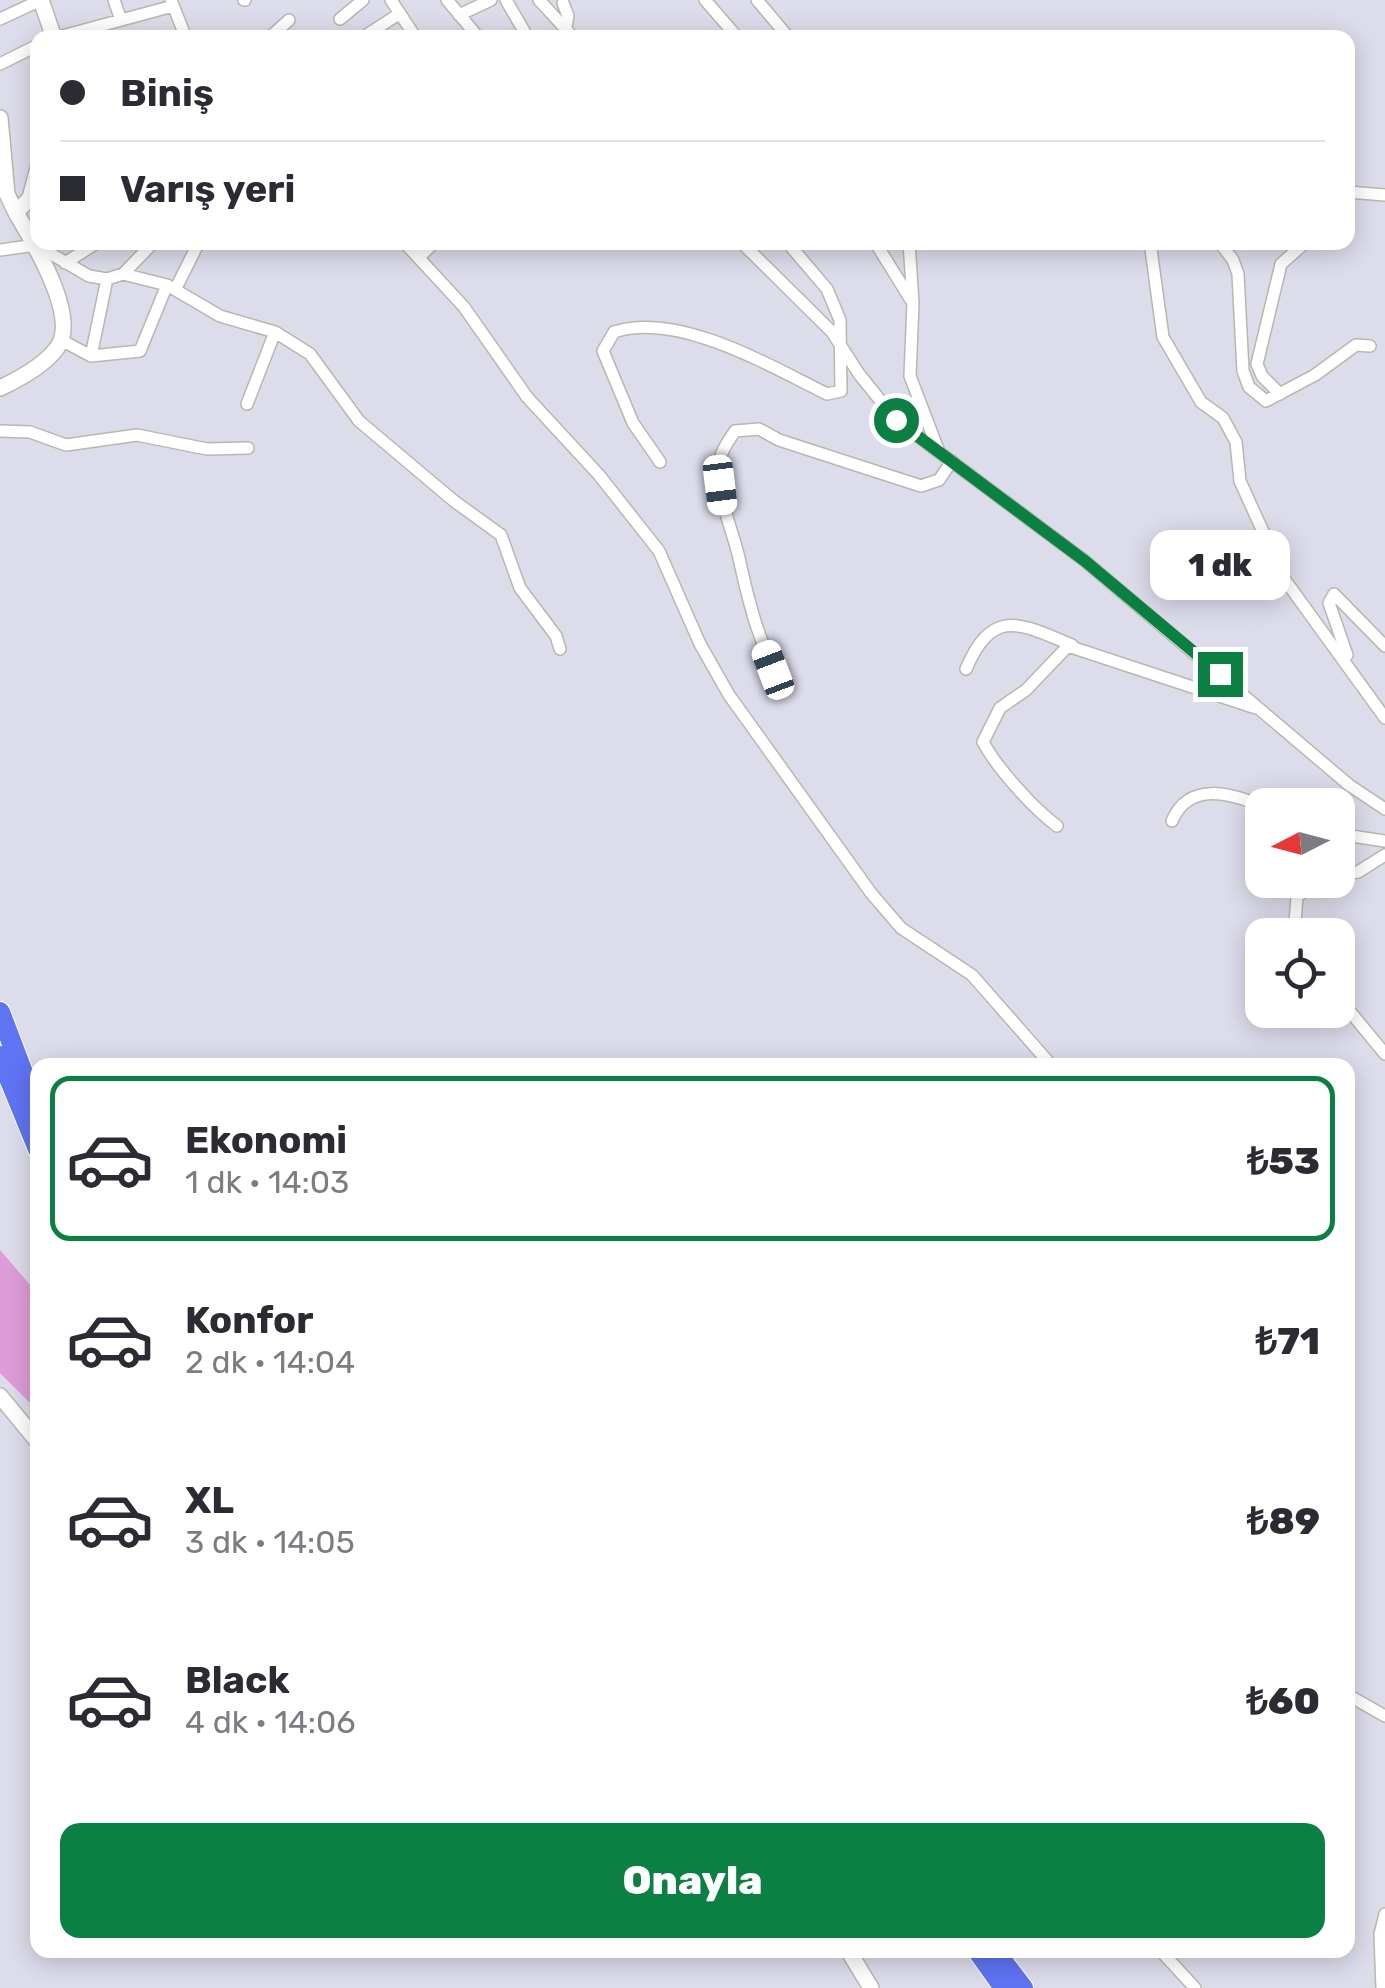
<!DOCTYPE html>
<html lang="tr">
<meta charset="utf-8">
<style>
body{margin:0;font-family:Rubik,sans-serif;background:#f7f7f7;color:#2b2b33;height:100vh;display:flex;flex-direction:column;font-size:38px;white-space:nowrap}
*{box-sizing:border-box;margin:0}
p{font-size:32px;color:#7c7c81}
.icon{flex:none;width:55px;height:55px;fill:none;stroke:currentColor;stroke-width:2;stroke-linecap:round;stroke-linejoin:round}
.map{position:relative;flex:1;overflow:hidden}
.details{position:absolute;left:30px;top:1058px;width:1325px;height:900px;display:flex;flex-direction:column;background:#fff;border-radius:20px;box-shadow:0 5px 25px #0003}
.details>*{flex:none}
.top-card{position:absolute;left:30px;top:30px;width:1325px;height:220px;border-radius:20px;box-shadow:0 5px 25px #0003;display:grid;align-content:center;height:220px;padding:0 30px;background:#fff}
.needle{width:65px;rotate:264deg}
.fabs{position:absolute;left:1245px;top:788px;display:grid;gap:20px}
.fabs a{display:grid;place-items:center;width:110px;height:110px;border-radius:20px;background:#fff;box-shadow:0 5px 25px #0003;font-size:50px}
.end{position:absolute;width:45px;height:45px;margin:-22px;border:12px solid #0b8043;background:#fff;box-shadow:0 0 0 5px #fff}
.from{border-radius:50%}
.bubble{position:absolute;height:70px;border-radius:20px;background:#fff;box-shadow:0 5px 25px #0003;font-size:32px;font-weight:800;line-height:70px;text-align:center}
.car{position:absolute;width:30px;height:60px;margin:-30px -15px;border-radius:12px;box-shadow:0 0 8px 2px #0007;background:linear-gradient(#fff 24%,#345 0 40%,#fff 0 76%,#345 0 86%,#fff 0)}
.top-card b{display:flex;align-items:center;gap:35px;height:95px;font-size:38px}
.top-card b+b{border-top:2px solid #e1e1e2}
.top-card i{width:25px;height:25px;background:#2b2b33}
ul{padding:18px 0 0;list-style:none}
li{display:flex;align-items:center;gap:30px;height:165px;margin:0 20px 15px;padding:0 10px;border:5px solid transparent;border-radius:20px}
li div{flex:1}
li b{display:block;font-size:38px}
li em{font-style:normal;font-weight:800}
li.on{border-color:#0b8043}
li>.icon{width:90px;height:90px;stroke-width:1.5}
.primary-button{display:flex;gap:20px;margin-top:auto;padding:20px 30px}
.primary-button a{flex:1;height:115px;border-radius:20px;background:#0b8043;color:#fff;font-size:40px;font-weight:800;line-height:115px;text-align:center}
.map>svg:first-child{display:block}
.green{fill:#de9cd8}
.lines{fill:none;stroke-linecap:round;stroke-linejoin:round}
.street-casing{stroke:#b6b9ad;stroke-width:14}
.secondary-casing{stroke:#b6b9ad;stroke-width:18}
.highway-casing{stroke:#fff;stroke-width:22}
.street{stroke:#fff;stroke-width:11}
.secondary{stroke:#fff;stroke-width:15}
.highway{stroke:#5f74f3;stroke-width:20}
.route{stroke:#0b8043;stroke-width:12}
</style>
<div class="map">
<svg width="1385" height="1988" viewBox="0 0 1385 1988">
<rect width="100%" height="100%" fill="#dcdceb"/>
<path class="green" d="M0,1250l37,43v117l-37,-37z"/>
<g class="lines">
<g class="street-casing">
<path id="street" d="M114,0l7,20
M171,0l15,38
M244,0h1
M391,0l25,38
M447,0l32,38
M506,0l22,38
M539,0l35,38
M705,0l33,38
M757,0l32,38
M563,3l5,13 -2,10
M459,15l32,-15
M0,19l41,-19
M340,19l23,-19
M55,38l118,-32
M269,38l20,-18
M362,38l37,-24
M0,64l38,-19
M1348,192l37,3
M404,242l60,65 63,90 72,78 60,76 41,93 29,51 142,198 30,35 71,47 79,90
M741,242l91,90 27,42 37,46 189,141 264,224 36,24
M875,242l36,58
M909,242l4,61 -3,73 29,76
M1150,242l13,95 38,65 22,16 13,24 4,39 45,99 100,138
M1219,242l14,18 5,14 5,97 6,16 17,14 49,-26 41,-30 14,1
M0,250l36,-5 53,31 18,3 16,-5 44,11 53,31 55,16 35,22 49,67 95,80 47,34 19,53 36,48 4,13
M419,257l16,-15
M65,263l33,-21
M123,274l31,-32
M176,288l23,-46
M61,340l30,16 49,-5 27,-66
M91,356l16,-77
M1280,394l-18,-18 -5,-12 24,-100 25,-22
M247,404l28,-72
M0,431l30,1 36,13 71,-10 70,14 41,-1
M660,462l-27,-39 -30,-72 11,-19c64,-21 156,34 213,62l14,-3 -1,-71 -13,-31 -40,-47
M1347,655l-18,-52 5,-9 51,52
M966,669c27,-63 55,-45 106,-24
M785,690c-25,-42 -36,-86 -46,-132 -8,-34 -24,-64 -19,-99 2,-10 9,-19 15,-28l24,-2 20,11 142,46 18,-6 13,-19
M1172,821c17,-40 58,-28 90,-15
M1057,826c-25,-19 -60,-58 -74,-84l17,-34 26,-18 42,-44 188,62
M1338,834l47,7
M1338,876l20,-4 27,-17
M1294,935l3,-38 21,-17
M1338,997l47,57
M1348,1695l37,21
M1160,1950l35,38
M1382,1988l-2,-54 5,-20"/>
</g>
<g class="secondary-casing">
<path id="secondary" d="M41,0l13,38
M0,118l7,76 9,19 14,-15 8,-30
M0,388c19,-9 44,-22 57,-40 23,-30 -24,-107 -41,-135
M0,1396l38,46
M848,1950l23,38"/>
</g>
<g class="highway-casing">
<path id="highway" d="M0,1012l38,100
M0,1056l38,93
M977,1950l27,38
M994,1950l29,38"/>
</g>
<use href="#street" class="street"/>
<use href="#secondary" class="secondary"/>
<use href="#highway" class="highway"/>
</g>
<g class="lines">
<path class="route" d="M896,420l189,141 135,113"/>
</g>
</svg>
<div class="fabs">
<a><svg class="needle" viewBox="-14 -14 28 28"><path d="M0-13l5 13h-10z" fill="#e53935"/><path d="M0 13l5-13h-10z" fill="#7c7c81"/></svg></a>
<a><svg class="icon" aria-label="locate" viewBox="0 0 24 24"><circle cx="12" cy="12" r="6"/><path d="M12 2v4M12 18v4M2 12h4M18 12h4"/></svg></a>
</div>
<i class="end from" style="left:896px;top:420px"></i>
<i class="end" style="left:1220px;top:674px"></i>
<div class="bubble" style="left:1150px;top:530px;width:140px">1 dk</div>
<i class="car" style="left:720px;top:485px;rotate:173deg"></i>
<i class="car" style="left:773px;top:670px;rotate:339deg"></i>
<div class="top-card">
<b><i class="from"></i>Biniş</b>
<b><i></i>Varış yeri</b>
</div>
<section class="details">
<ul>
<li class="on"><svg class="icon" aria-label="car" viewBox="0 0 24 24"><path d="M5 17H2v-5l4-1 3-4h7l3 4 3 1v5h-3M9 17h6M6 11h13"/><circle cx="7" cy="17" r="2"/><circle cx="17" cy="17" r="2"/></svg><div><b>Ekonomi</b><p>1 dk · 14:03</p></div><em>₺53</em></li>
<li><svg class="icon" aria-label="car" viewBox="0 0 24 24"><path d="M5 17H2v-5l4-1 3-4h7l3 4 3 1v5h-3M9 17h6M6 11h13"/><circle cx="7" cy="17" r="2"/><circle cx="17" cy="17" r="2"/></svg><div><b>Konfor</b><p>2 dk · 14:04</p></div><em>₺71</em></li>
<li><svg class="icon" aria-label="car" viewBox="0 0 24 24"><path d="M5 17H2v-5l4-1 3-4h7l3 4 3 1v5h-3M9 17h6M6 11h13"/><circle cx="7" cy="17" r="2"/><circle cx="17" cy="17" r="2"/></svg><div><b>XL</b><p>3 dk · 14:05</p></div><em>₺89</em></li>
<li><svg class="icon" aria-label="car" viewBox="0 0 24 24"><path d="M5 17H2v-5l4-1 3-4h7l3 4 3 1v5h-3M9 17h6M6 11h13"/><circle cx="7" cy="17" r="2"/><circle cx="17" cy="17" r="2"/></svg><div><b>Black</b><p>4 dk · 14:06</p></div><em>₺60</em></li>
</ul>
<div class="primary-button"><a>Onayla</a></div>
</section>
</div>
